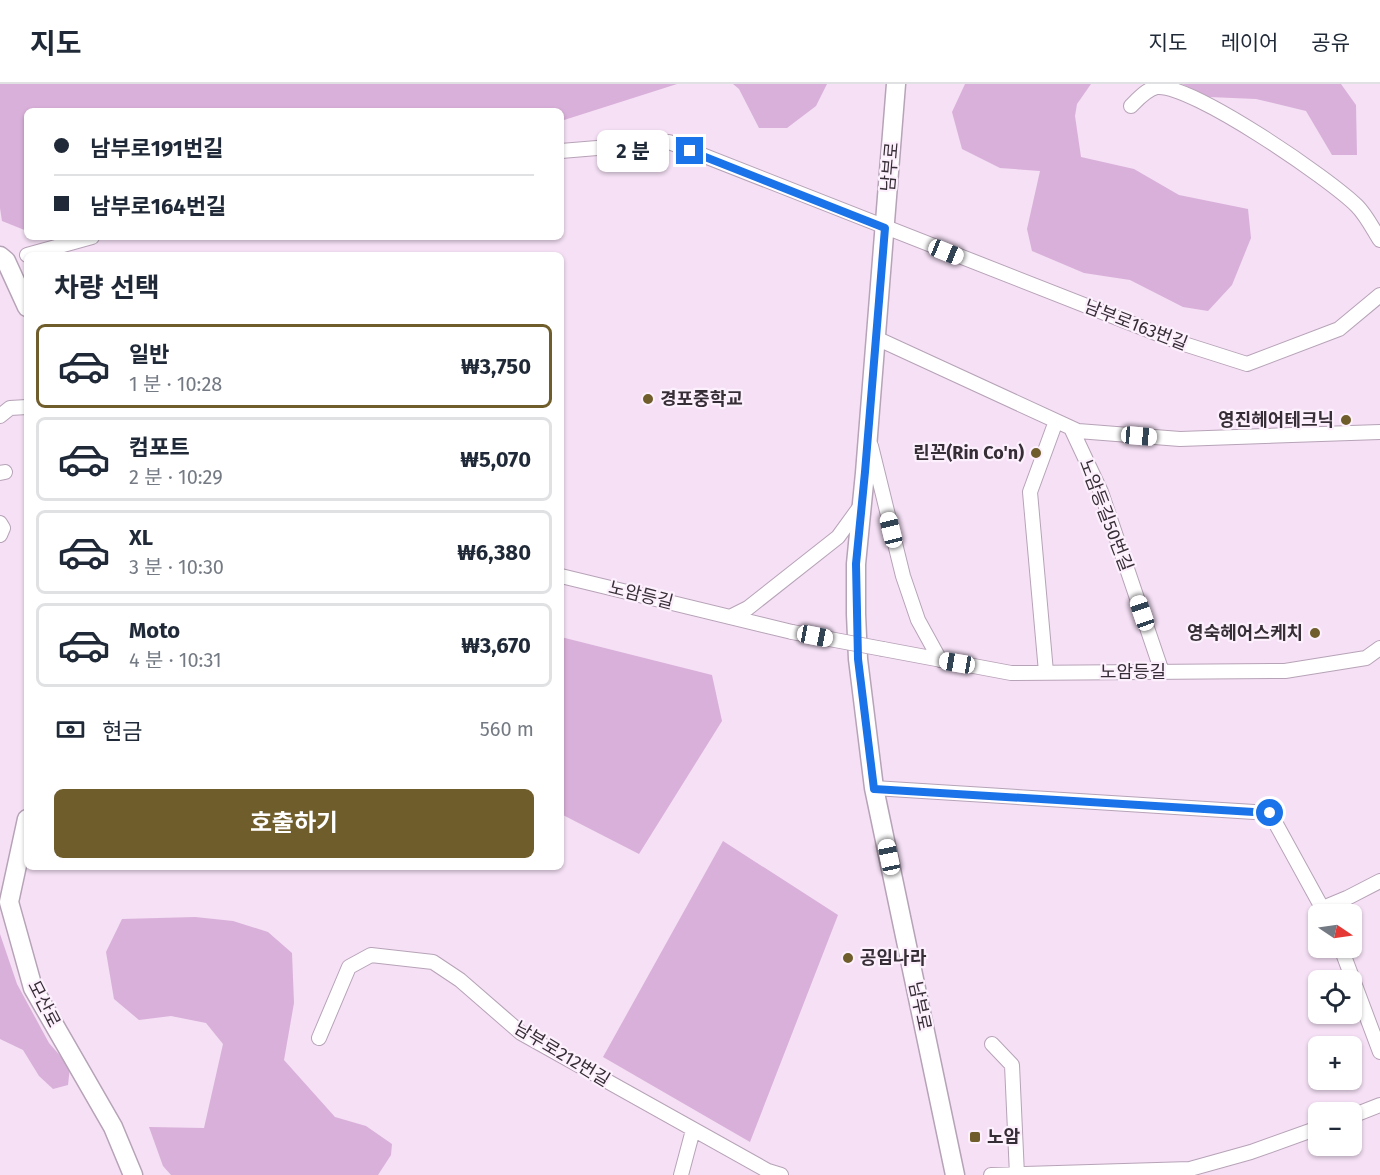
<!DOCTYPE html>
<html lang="ko">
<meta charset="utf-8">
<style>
body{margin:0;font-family:"Fira Sans","Noto Sans KR",sans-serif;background:#f2f2f3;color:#1f2937;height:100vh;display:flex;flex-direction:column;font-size:22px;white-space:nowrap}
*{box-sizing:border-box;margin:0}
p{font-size:20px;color:#747a83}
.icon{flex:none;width:33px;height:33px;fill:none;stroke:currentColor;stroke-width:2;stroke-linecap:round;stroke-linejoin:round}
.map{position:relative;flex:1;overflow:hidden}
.drawer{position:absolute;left:24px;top:168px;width:540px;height:618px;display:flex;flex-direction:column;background:#fff;border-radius:9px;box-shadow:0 2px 4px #0004}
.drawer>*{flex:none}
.hud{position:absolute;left:24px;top:24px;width:540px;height:132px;border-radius:9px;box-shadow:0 2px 4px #0004;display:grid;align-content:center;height:132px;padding:0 30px;background:#fff}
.needle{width:39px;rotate:103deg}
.fabs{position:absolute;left:1308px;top:820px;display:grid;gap:12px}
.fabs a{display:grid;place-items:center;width:54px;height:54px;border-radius:9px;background:#fff;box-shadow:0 2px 4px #0004;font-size:30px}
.end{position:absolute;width:27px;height:27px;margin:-14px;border:8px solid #1a73e8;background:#fff;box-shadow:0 0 0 3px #fff}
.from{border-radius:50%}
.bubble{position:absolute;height:42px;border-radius:9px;background:#fff;box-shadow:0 2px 4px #0004;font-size:20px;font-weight:700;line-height:42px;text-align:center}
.car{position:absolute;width:18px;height:36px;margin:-18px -9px;border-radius:8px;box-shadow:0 0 4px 2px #0007;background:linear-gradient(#fff 24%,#345 0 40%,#fff 0 76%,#345 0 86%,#fff 0)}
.hud b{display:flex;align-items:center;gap:21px;height:57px;font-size:22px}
.hud b+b{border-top:2px solid #e0e1e3}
.hud i{width:15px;height:15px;background:#1f2937}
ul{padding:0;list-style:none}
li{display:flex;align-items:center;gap:18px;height:84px;margin:0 12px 9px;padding:0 18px;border:3px solid #e0e1e3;border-radius:9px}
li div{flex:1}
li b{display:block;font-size:22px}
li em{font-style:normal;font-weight:700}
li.current{border-color:#705d2c}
li>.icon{width:54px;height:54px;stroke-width:1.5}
h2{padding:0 30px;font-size:27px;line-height:72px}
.pay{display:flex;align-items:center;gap:15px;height:66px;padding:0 30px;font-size:22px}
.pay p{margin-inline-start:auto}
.action{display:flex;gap:12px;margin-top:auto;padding:12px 30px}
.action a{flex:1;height:69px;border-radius:9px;background:#705d2c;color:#fff;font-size:24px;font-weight:700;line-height:69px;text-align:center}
header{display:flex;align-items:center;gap:36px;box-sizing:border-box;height:84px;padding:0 30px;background:#fff;border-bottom:2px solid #e0e1e3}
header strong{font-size:28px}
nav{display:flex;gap:33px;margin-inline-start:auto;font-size:21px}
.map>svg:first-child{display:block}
.green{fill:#d9b0d9}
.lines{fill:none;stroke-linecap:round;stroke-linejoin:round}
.minor-casing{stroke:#b7a3b7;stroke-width:16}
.tertiary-casing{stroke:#b7a3b7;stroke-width:21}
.minor{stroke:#fff;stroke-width:14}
.tertiary{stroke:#fff;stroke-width:18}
.minor-bridge-casing{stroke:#b7a3b7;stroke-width:16;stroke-linecap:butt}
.minor-bridge{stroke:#fff;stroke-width:14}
.route{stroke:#1a73e8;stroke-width:8}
.poi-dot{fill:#705d2c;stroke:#fdf0fd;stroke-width:2}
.labels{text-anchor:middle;stroke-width:4.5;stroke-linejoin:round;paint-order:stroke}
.street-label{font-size:18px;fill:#362e36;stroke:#fdf0fd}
.poi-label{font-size:18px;font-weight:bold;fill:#362e36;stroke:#fdf0fd;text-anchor:start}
</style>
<header>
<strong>지도</strong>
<nav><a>지도</a><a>레이어</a><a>공유</a></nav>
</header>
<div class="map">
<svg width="1380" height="1091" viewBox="0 0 1380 1091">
<rect width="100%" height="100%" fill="#f5e0f5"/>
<path class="green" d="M0,0h677l-116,37v-10h-534v120l-25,-10 -2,-13z
M733,0h94l-11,22 -29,22h-28l-20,-39z
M965,0h126l-14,20 -2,12 6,41 53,12 45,26 69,14 3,29 -19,47 -24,26 -25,-4 -53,-27 -46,-7 -52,-22 -5,-22 13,-58 -40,-3 -38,-19 -10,-37z
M1182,0h159l15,21 1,50h-25l-26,-44 -50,-12 -47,-2z
M561,553l151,38 10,46 -83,133 -78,-40z
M723,757l115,74 -88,227 -147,-85z
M195,833l38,4 35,11 24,21 2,50 -10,57 51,57 31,9 26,18 -1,11 -13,20h-207l-8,-9 -14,-39 55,1 19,-84 -17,-21 -35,-7 -32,4 -25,-21 -8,-47 16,-33z
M0,850l17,50 32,59 21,24 -2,18 -15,4 -14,-13 -16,-26 -23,-11z"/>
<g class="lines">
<g class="minor-casing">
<path id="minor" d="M1131,22c7,-7 16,-17 26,-19 35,-3 173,92 200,119 9,9 16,23 23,34
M561,67l108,-9 512,201 66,21 92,-35 41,-34
M27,171l65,-18
M876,254l202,93 102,8 200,-7
M0,332l10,-8 17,-1
M1071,344l30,64 61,180
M871,362l32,130 15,44 22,40
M0,389l5,-1
M0,439l3,5 -3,7
M561,492l231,56
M730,533l18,-9 90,-71 24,-33
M883,565l128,24 274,-2 81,-13 14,-10
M1046,588l-16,-180 26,-71
M874,704l396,25 56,102
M1323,824l24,-10 33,-17
M1341,864l39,104
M319,954l30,-71 22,-12 62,7 27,18 61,53 247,138 13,4
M992,960l20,21 5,110
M1352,1032l28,-11
M681,1091l12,-45
M991,1091l199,-6 61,-17 67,-24"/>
</g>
<g class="tertiary-casing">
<path id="tertiary" d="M896,0l-31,389 -9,91v50l2,45 16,129 81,387
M0,172l6,5 21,46
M27,735l-18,83 24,86 80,139 20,48"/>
</g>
<use href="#minor" class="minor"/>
<use href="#tertiary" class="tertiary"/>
<g class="minor-bridge-casing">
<path id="minor-bridge" d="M792,548l91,17"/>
</g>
<use href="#minor-bridge" class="minor-bridge"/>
</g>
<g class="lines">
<path class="route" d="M690,67l195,77 -20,244 -9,92 2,95 16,130 396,24"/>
</g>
<g class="poi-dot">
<circle cx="648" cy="315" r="6"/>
<circle cx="1346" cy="336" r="6"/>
<circle cx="1036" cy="369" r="6"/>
<circle cx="1315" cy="549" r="6"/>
<circle cx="848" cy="874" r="6"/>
<rect x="969" y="1047" width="12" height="12" rx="3"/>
</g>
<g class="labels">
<g class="street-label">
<text transform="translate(890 83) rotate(-85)" y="6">남부로</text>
<text transform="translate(1136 241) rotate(21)" y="6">남부로163번길</text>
<text transform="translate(1106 431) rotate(69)" y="6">노암등길50번길</text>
<text transform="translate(641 511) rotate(14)" y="6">노암등길</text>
<text x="1133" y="594">노암등길</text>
<text transform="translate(44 920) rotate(63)" y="6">모산로</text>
<text transform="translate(920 922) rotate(78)" y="6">남부로</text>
<text transform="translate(562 970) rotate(31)" y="6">남부로212번길</text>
</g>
<g class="poi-label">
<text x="660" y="321">경포중학교</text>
<text x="1334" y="342" text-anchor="end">영진헤어테크닉</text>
<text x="1024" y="375" text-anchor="end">린꼰(Rin Co'n)</text>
<text x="1303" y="555" text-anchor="end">영숙헤어스케치</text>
<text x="860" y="880">공임나라</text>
<text x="987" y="1059">노암</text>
</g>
</g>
</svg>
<div class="fabs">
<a><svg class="needle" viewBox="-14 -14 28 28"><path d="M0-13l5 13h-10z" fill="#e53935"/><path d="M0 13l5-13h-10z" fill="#747a83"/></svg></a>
<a><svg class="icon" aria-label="locate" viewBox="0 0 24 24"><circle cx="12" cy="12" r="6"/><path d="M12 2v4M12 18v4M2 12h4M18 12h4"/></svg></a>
<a>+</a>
<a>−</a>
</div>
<i class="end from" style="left:1270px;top:729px"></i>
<i class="end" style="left:690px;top:67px"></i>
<div class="bubble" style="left:597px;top:46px;width:72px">2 분</div>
<i class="car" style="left:946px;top:168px;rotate:112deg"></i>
<i class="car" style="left:1139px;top:352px;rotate:95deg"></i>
<i class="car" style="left:891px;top:446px;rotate:346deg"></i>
<i class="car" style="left:1142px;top:529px;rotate:341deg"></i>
<i class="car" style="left:815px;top:552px;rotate:101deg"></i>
<i class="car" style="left:957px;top:579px;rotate:280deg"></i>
<i class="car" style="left:889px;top:773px;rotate:348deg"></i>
<div class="hud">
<b><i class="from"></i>남부로191번길</b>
<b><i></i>남부로164번길</b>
</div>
<section class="drawer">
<h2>차량 선택</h2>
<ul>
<li class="current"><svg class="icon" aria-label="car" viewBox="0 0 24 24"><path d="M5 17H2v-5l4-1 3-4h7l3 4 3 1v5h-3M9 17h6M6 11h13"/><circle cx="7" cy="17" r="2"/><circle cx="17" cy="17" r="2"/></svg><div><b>일반</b><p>1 분 · 10:28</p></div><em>₩3,750</em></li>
<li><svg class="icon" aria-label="car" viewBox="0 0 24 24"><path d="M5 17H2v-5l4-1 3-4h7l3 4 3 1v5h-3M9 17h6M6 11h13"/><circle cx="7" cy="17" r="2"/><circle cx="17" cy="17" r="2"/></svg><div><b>컴포트</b><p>2 분 · 10:29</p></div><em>₩5,070</em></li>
<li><svg class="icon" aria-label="car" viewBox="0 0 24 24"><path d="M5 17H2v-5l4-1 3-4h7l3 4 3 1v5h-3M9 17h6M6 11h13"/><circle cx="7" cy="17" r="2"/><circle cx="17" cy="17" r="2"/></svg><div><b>XL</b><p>3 분 · 10:30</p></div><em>₩6,380</em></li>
<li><svg class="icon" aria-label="car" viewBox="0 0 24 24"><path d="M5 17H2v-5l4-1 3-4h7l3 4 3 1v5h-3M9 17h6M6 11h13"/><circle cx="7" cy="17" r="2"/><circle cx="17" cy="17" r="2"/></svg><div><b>Moto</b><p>4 분 · 10:31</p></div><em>₩3,670</em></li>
</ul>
<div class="pay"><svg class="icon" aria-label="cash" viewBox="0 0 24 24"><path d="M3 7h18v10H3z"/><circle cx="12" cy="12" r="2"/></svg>현금<p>560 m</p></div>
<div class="action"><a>호출하기</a></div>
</section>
</div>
